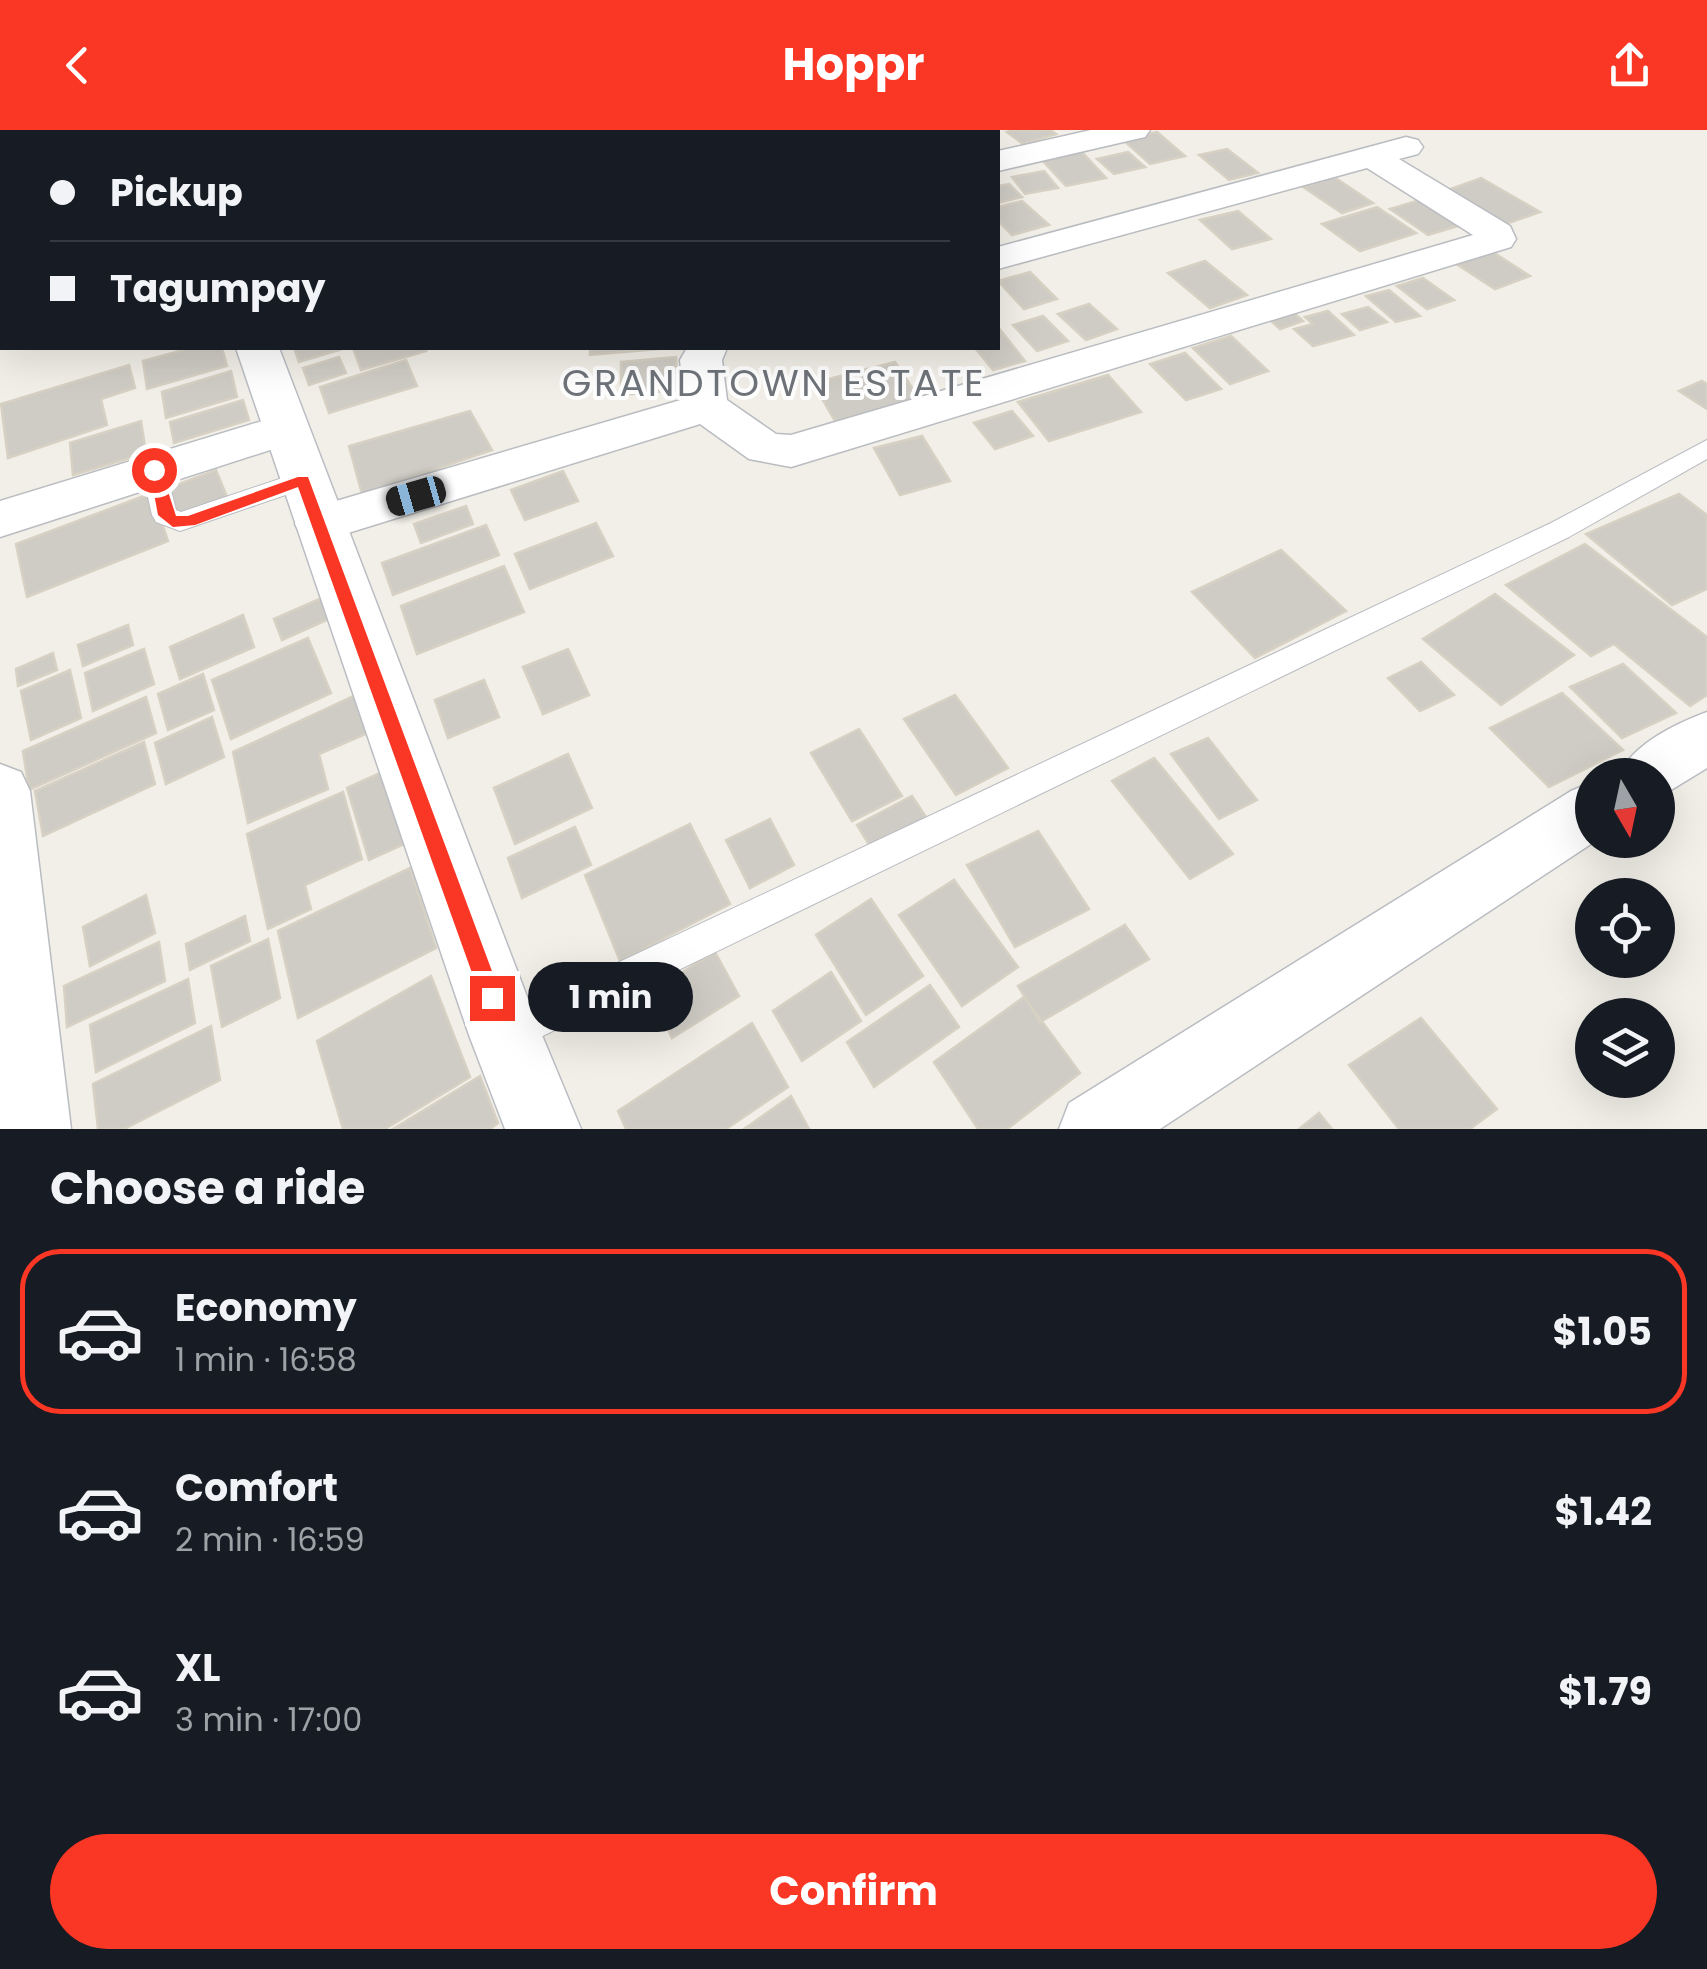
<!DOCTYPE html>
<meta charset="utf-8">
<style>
body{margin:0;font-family:Poppins,sans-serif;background:#20242c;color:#f1f3f6;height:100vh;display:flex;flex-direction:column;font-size:38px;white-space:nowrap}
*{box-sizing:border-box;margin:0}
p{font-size:32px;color:#9ea1a6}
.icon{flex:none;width:55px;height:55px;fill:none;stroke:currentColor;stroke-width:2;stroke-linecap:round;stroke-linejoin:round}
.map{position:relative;height:999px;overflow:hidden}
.side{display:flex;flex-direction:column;background:#171b24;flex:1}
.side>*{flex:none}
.guide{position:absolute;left:0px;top:0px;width:1000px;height:220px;box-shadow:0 10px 40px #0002;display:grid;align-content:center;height:220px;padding:0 50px;background:#171b24}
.needle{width:65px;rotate:171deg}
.fabs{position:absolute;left:1575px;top:628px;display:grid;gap:20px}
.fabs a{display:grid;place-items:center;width:100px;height:100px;border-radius:50%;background:#171b24;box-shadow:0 10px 40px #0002;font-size:50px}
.end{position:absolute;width:45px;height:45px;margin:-22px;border:12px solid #fa3624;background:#fff;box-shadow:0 0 0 5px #fff}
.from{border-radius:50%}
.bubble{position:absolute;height:70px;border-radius:35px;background:#171b24;box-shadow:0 10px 40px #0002;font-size:32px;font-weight:700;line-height:70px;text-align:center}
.car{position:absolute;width:30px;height:60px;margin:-30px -15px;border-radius:12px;box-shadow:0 0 8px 2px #0007;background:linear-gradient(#222 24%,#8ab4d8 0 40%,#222 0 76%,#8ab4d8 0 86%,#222 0)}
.guide b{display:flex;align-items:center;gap:35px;height:95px;font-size:38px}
.guide b+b{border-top:2px solid #363941}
.guide i{width:25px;height:25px;background:#f1f3f6}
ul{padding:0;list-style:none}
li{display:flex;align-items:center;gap:30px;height:165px;margin:0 20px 15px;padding:0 30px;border:5px solid transparent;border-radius:40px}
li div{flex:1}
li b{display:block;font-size:38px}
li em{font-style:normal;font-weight:700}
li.on{border-color:#fa3624}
li>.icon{width:90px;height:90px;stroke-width:1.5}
h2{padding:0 50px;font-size:45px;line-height:120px}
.primary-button{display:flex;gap:20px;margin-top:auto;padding:20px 50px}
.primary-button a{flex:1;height:115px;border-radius:60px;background:#fa3624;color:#fff;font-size:40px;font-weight:700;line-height:115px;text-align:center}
header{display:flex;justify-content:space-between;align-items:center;height:130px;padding:0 50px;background:#fa3624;color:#fff;font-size:45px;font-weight:700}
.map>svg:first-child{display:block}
.building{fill:#cfccc5;stroke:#d7d1c4;stroke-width:2.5}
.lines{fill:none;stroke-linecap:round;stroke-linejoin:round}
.lane-casing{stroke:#b9bcc1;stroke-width:2}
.street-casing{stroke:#b9bcc1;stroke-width:3}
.secondary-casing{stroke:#babdc3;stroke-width:3}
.lane{fill:#fff;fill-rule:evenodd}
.street{fill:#fff;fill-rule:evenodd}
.secondary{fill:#fff;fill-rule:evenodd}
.route{fill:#fa3624}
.labels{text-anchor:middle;stroke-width:8;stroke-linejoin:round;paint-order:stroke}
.neighbourhood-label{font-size:38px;letter-spacing:2.5px;fill:#6f747a;stroke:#fff}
</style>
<header><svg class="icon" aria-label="back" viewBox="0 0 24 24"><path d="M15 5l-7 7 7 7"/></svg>Hoppr<svg class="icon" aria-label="share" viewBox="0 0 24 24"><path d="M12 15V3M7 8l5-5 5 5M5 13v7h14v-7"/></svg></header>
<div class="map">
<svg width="1707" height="999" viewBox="0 0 1707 999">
<rect width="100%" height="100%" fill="#f1efe7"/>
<path class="building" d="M1014,0h36l6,4 -33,10 -16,-12z
M1157,2l28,24 -35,8 -28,-25z
M1227,19l31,24 -29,7 -30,-25z
M1082,22l24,26 -40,8 -24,-26z
M1128,22l17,15 -31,7 -17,-15z
M1044,41l14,17 -33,6 -13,-17z
M1334,47l39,26 -31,10 -39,-26z
M1481,48l59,34 -37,13 -58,-34z
M1009,54l13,13 -24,6v-17z
M1420,70l38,26 -30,9 -38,-26z
M1022,71l27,24 -37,10 -14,-14v-14z
M1377,77l39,26 -56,18 -38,-27z
M1238,81l33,28 -39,10 -32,-29z
M1488,119l42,27 -35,13 -43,-28z
M1205,131l42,34 -37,13 -42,-35z
M1030,142l27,27 -33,10 -26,-28z
M1423,148l31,22 -27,9 -30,-23z
M1389,160l31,26 -24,6 -30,-26z
M1089,174l28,25 -31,11 -28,-26z
M1368,177l19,15 -27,8 -18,-16z
M1328,181l26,24 -41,11 -19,-17 19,-5 -8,-7z
M1293,182l10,9 -23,8 -10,-9z
M1043,186l25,25 -31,10 -24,-26z
M998,197l27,34 -32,9 -18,-22h23z
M1231,206l37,35 -38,13 -37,-36z
M191,218h31l5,18 -80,23 -4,-28z
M294,218h48v1l-43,13z
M353,218h71l2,3 -65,19z
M590,218h80l-80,7z
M1185,223l36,36 -35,11 -36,-36z
M339,227l7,16 -37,12 -6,-17z
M676,227l2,33 -57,5v-33z
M406,230l11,26 -88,27 -9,-26z
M895,232l24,36 -84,23 -22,-38z
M129,235l6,23 -34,11 6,26 -99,33 -7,-54z
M231,241l6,26 -71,21 -4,-26z
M1108,245l33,37 -92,29 -31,-39z
M1702,251l5,3v25l-28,-18z
M243,270l6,20 -75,23 -4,-21z
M470,281l22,39 -130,44 -13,-48z
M1012,281l21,25 -38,13 -21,-26z
M141,291l5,32 -73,22 -3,-32z
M922,306l28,45 -50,14 -26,-47z
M216,340l11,27 -51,20 -10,-28z
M563,341l15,30 -53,19 -14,-30z
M152,363l16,48 -141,56 -11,-53z
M1679,364l28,21v74l-35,16 -86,-71z
M466,376l7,18 -52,19 -7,-19z
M596,393l17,33 -83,33 -15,-35z
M486,395l13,30 -106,40 -11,-32z
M1585,414l122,93v58l-17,11 -76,-62 -23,12 -85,-71z
M1281,420l65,61 -91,47 -63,-66z
M504,436l20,46 -107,42 -16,-48z
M1495,464l79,61 -73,50 -78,-66z
M322,468l9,20 -49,22 -8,-21z
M243,485l11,32 -74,32 -10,-32z
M128,495l5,20 -50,21 -5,-21z
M308,508l23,55 -100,46 -19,-59z
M144,519l10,35 -61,27 -8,-38z
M568,519l21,46 -46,19 -20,-47z
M53,523l4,17 -39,16 -2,-17z
M1421,532l33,33 -34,16 -32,-33z
M1623,534l53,49 -54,25 -52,-51z
M70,540l11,48 -50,22 -10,-49z
M203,544l11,36 -46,20 -10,-36z
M484,550l15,37 -51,21 -13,-38z
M1562,563l61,57 -74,37 -59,-59z
M358,564l12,38 -51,22 9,35 -80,34 -15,-71z
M955,565l53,73 -52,27 -52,-76z
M146,567l10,36 -127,57 -6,-39z
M212,587l12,40 -58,27 -11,-41z
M859,599l43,67 -50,25 -41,-68z
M1208,608l49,62 -38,19 -48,-65z
M144,612l11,42 -112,52 -8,-45z
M568,624l24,54 -77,36 -21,-56z
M1154,628l79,96 -43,25 -78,-98z
M391,638l24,71 -46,21 -22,-72z
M343,662l19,67 -57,26 6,24 -43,20 -21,-95z
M912,666l20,30 -56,30 -19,-31z
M770,689l24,46 -44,23 -24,-48z
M690,694l40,80 -110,57 -35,-86z
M575,697l16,38 -69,33 -14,-40z
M1038,701l51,78 -74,38 -48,-82z
M410,738l26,80 -138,70 -20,-87z
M954,750l64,87 -56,39 -63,-91z
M146,765l9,38 -65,33 -7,-39z
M871,769l52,77 -57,39 -50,-80z
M245,786l5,25 -60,29 -4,-26z
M1125,795l24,34 -109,63 -22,-36z
M268,809l12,59 -58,29 -11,-61z
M159,812l6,39 -98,46 -3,-41z
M715,822l24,44 -67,42 -23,-45z
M831,842l30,49 -59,40 -29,-50z
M431,846l39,101 -85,52h-42l-26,-88z
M188,849l7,44 -99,49 -6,-47z
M930,855l29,42 -85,60 -27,-45z
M1024,867l56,76 -73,56h-29l-44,-67z
M1421,888l76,91 -27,20h-71l-50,-64z
M752,893l36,64 -62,42h-100l-8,-18z
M211,896l9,54 -96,49h-26l-5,-45z
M480,946l18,47 -8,6h-97z
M791,966l18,33h-65z
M1319,983l13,16h-33z"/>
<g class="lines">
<g class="lane-casing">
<path id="lane" d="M1707,310v19l-138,78 -1051,511 -13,5 -13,-5 -5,-13 5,-13 1059,-499z
M154,331l12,9 10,40 5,2 122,-41 12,9 -3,6 -132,45 -24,-9 -4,-7 -10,-45z"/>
</g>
<g class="street-casing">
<path id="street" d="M1091,0h59l-5,7 -147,34v-20z
M1406,7l12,3 5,7 -5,7 -19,5 111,67 6,13 -5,8 -720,220 -42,-8 -49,-35 -381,118 -17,-5 -7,-13 7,-13 382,-112 -4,-39 7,-12h40l-5,12 5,40 49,34 15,1 682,-200 -106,-67 -369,101v-22z
M285,284l16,4 6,11 -6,11 -301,97v-36z
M1707,582v56l-49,30v-23h-39c14,-31 56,-51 88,-63z
M0,634l21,8 9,19 41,338h-71z
M1592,652v58h5l-437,289h-101l10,-26 502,-312z"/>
</g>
<g class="secondary-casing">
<path id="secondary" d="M165,0h34v2h-34z
M236,218h43l260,680 42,101h-76l-36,-94z"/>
</g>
<use href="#lane" class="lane"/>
<use href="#street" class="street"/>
<use href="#secondary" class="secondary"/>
</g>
<path class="route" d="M149,337l12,3 15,46h12l110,-39h10l194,521 -3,8 -7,3 -8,-3 -3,-8 -183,-511 -103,38 -22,2 -15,-12z"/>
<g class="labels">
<g class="neighbourhood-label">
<text x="774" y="266">GRANDTOWN ESTATE</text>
</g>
</g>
</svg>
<div class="fabs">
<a><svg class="needle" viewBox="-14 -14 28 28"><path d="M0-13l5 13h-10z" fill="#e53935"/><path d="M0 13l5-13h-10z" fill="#9ea1a6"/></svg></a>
<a><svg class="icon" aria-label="locate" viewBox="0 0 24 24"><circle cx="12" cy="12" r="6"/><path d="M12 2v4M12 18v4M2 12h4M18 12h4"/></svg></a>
<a><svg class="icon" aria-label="layers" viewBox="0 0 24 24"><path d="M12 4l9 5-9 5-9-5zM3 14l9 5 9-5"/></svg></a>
</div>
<i class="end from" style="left:154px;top:340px"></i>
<i class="end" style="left:492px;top:868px"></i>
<div class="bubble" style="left:528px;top:832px;width:165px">1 min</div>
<i class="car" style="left:416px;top:366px;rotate:254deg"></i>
<div class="guide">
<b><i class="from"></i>Pickup</b>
<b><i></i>Tagumpay</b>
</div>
</div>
<section class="side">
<h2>Choose a ride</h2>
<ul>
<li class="on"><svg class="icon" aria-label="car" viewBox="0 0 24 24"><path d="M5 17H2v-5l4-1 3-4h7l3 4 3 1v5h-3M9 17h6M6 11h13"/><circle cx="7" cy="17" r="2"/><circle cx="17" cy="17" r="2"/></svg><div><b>Economy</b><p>1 min · 16:58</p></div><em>$1.05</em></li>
<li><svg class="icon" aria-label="car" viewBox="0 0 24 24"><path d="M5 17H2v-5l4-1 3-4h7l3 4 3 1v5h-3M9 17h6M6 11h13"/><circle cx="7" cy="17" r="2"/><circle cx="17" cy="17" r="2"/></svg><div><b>Comfort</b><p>2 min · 16:59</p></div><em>$1.42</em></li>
<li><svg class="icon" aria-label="car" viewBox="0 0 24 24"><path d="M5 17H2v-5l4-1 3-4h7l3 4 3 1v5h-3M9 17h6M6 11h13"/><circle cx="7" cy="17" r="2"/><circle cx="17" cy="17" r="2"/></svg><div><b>XL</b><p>3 min · 17:00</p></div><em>$1.79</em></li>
</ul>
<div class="primary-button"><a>Confirm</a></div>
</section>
